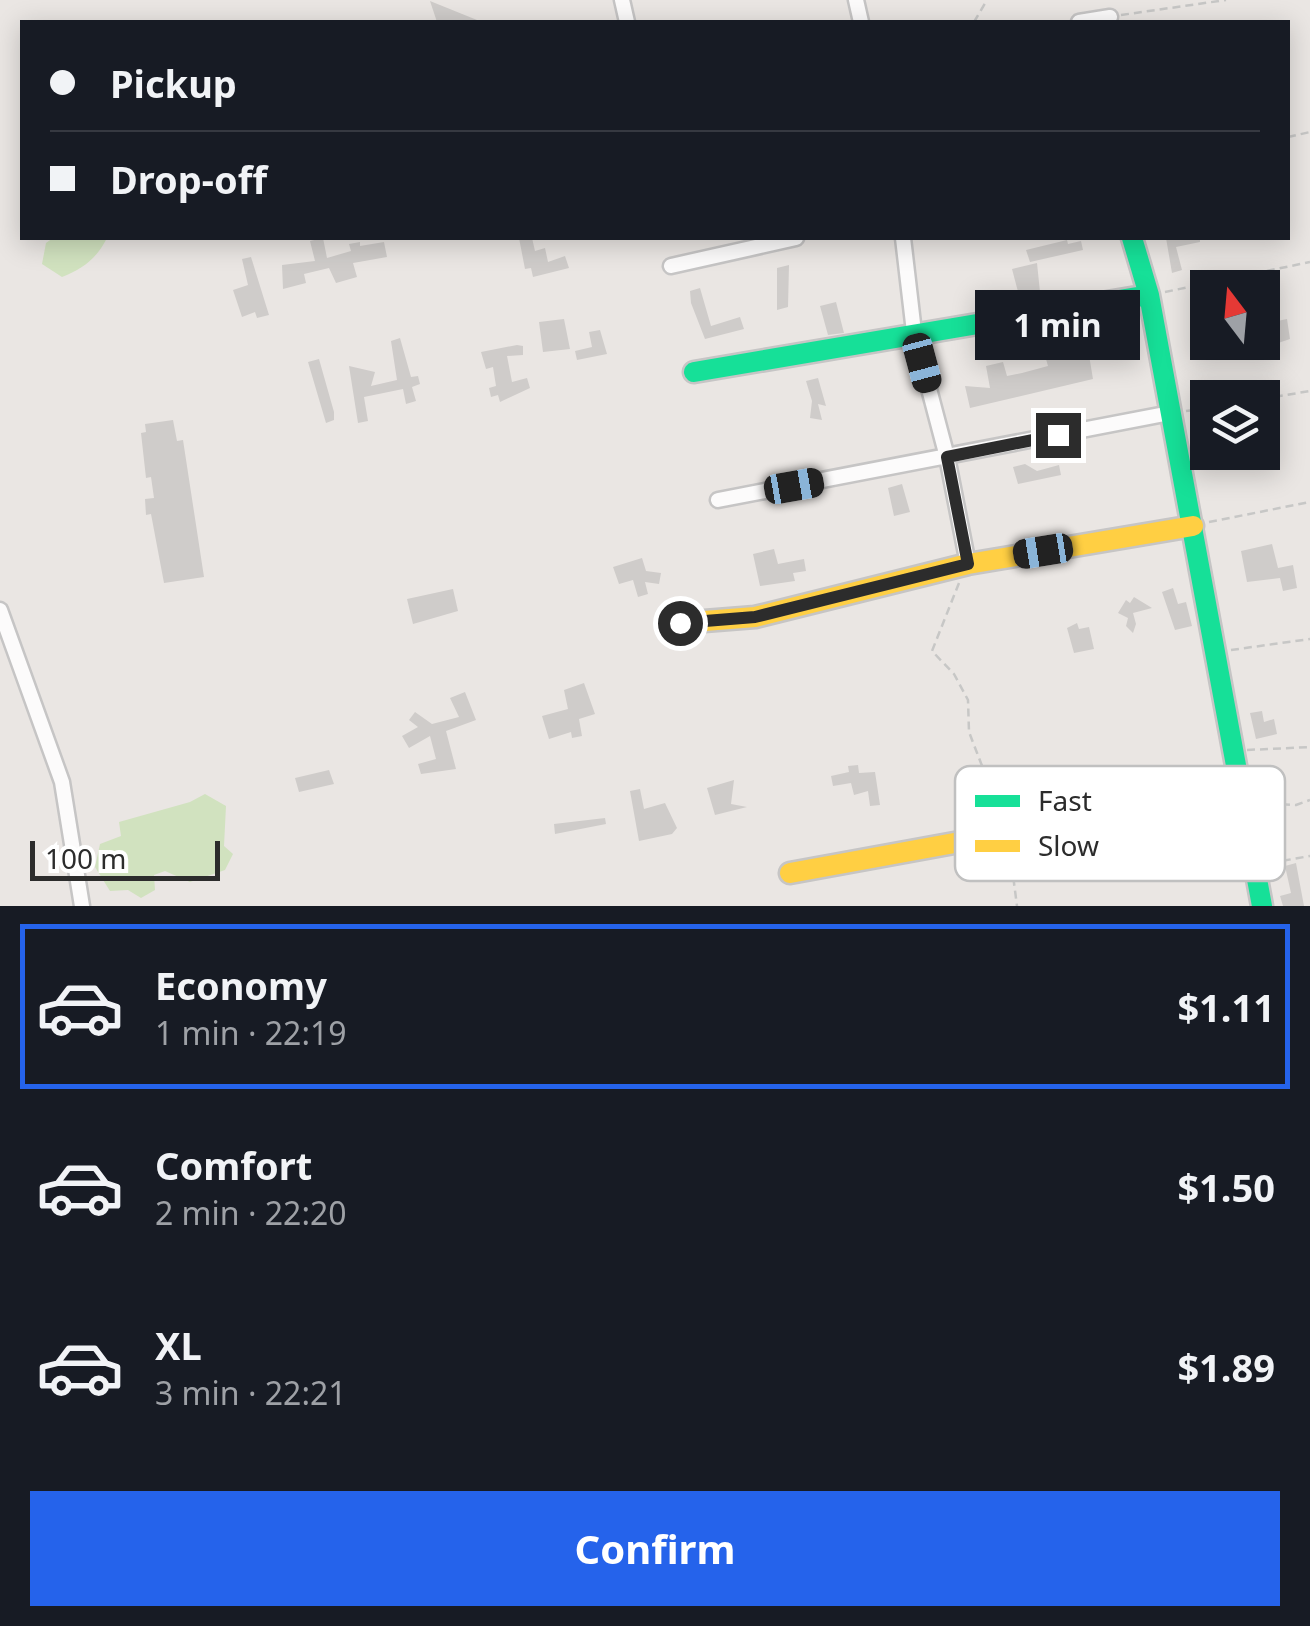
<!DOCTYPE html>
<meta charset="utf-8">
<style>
body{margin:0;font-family:"Noto Sans",sans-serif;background:#242831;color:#f1f3f6;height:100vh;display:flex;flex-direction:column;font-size:38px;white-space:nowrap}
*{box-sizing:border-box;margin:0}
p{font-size:32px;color:#9ea1a6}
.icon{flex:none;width:55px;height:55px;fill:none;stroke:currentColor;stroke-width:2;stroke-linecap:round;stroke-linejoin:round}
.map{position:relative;height:906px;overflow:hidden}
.sheet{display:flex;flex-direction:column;background:#171b24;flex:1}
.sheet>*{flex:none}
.guide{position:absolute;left:20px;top:20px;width:1270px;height:220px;border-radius:0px;box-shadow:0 5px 25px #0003;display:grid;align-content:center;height:220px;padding:0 30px;background:#171b24}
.needle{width:65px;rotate:344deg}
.buttons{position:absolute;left:1190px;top:270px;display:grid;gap:20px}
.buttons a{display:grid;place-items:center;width:90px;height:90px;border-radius:0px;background:#171b24;box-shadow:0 5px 25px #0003;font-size:50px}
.scale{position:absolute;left:30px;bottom:25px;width:190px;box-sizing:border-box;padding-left:10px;border:5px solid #2c2c2c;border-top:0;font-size:28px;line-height:35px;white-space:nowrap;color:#2c2c2c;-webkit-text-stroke:8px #fff;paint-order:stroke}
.end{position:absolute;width:45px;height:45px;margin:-22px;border:12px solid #2c2c2c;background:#fff;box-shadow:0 0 0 5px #fff}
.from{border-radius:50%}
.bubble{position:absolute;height:70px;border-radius:0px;background:#171b24;box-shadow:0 5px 25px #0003;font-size:32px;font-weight:700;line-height:70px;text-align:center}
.car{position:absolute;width:30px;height:60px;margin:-30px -15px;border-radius:12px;box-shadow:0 0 8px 2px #0007;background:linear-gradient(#222 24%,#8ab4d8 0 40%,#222 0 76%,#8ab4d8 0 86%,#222 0)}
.guide b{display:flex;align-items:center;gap:35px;height:95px;font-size:38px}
.guide b+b{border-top:2px solid #363941}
.guide i{width:25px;height:25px;background:#f1f3f6}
ul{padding:18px 0 0;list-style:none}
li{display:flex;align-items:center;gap:30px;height:165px;margin:0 20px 15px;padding:0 10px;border:5px solid transparent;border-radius:0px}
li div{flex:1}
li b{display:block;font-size:38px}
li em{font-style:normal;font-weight:700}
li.current{border-color:#2563eb}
li>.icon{width:90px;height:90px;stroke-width:1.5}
.cta{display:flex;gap:20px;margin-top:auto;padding:20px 30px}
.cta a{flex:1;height:115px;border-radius:0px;background:#2563eb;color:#fff;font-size:40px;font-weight:700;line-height:115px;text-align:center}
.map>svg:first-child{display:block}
.green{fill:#d1e2bf}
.building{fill:#cfccca}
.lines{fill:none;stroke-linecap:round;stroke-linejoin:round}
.street-casing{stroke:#c6c5c5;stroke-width:19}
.fast-casing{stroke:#c6c5c5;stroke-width:25}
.slow-casing{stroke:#c6c5c5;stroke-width:25}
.path{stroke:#c7c7c6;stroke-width:2.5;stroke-dasharray:8 5;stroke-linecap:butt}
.street{stroke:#fcfbfb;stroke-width:14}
.fast{stroke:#16e098;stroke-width:20}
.slow{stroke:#ffcf43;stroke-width:20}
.route{stroke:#2c2c2c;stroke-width:12}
.key{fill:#fff;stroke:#c0c0c0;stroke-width:2.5}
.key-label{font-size:28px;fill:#2c2c2c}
</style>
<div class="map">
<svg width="1310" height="906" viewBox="0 0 1310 906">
<rect width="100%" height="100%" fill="#eae6e3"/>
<path class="green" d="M53,238h54c-11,21 -23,30 -45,39l-20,-13 4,-21z
M205,794l21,12 -2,40 9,8 -8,16 -35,12 -25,-11 -11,4 1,15 -14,8 -13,-8 -18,1 -15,-24 5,-23 21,-8 -2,-14 71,-20z"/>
<path class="building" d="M430,1l52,21h-45z
M323,238l4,20 24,-7 -2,-7 11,-2v4l24,-4 3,15 -34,6 4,14 -21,6 -7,-15 -25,6 2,9 -23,6 -1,-24 33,-4 -5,-20z
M519,238h13l3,13 10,-3 3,14 17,-6 4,12 -36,9 -2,-9 -6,1z
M1166,238h34v4l-24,5 6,23 -10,3z
M1067,240l1,4 13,-3 2,9 -53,12 -4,-12z
M251,257l18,58 -12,3 -2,-6 -13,5 -9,-27 15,-5 -6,-26z
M1037,263l3,29 -10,3 1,6 -10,2 -9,-34z
M789,265l-1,42 -11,3v-42z
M700,288l11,38 29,-9 4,12 -39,10 -14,-36 -1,-12z
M836,302l8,31 -16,2 -8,-29z
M564,319l6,30 -27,3 -4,-30z
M1287,319l3,20 -21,7 -6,-22z
M600,330l7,24 -30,6 -2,-9 17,-4 -3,-15z
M400,338l11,39 7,-1 2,8 -8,3 4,14 -10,3 -3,-15 -39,8 4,24 -10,2 -9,-57 26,6 -4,14 26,-6 -6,-39z
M517,345l6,1v9l-16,1 5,26 15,-4 3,10 -30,14 -2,-7 -7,2 -2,-9 7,-2 -3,-19 -7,2 -5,-17z
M1071,345h28v9l-10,1 4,24 -123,29 -5,-22 25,2 -4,-22 17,-4 4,14 15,-3 26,-7 -2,-7 13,-4 -2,-6z
M319,359l15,53v8l-8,3 -18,-61z
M818,378l8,28 -8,-2 4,16 -12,-2 2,-17 -6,-20z
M173,420l4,21 6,-1 21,137 -40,6 -13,-69 -5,1 -1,-16 9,-1 -3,-21 -5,1 -5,-45 5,-1 -1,-8z
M1025,464l12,7 22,-6 2,10 -43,9 -5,-17z
M902,484l8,28 -16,4 -6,-28z
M1272,544l6,24 15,-3 4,23 -14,3 -3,-13 -33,4 -6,-31z
M774,549l4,15 26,-5 2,12 -13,2 2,8 -35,5 -7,-32z
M642,558l4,13 15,2 -2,11 -14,-2 3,12 -10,3 -5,-17 -14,4 -6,-17z
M1173,588l5,16 8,-2 6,24 -17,4 -13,-38z
M453,589l5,22 -45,13 -6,-25z
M1134,597l18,11 -19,5 3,11 -3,9 -7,-7 2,-8 -10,-5 8,-13 4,3z
M1077,623l2,6 10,-2 5,22 -20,4 -7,-25z
M584,683l11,31 -16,5 3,17 -10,2 -1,-6 -22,7 -7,-23 26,-7 -4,-19z
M465,692l11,28 -30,11 10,38 -35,5 -3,-10 18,-5 -6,-23 -21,12 -7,-12 16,-9 -9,-7 6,-8 17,12 27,-7 -9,-19z
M1262,711l2,11 10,-3 3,15 -21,5 -6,-26z
M858,765l1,8 16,-1 5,33 -10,1 -2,-15 -14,4 -3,-12 -18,3 -2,-10 18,-4 -1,-6z
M329,770l5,14 -35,8 -4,-14z
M734,780l-3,24 16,3 -32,8 -8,-27z
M640,789l4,20 21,-6 12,25 -5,6 -33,7 -9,-50z
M605,818l1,6 -51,10 -1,-10z
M1296,863l8,43h-21l-3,-10 11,-3 -6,-27z"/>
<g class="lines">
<g class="street-casing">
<path id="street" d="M622,0l5,22
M856,0l5,22
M1079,22l31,-5
M903,238l11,94 33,125 21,107
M671,266l125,-28
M718,500l452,-87
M0,610l62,172 20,124"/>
</g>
<g class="fast-casing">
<path id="fast" d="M1132,238l17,57 113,611
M694,372l455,-77"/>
</g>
<g class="slow-casing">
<path id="slow" d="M679,623l76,-6 213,-53 225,-38
M790,873l230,-42 220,-28"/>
</g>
<path class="path" d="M1121,15l105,-15
M974,22l13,-22
M1288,137l22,-5
M1165,292l145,-30
M1262,399l48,-8
M1186,411l22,-3
M1209,522l101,-20
M959,583l-27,68 22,23 14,26 1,32 20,52 21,3 4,18 -3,10
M1231,650l79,-11
M1247,750l63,-3
M1256,803l40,2 14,-5
M1010,852l7,54
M1270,863l40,-7"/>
<use href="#street" class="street"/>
<use href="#fast" class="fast"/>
<use href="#slow" class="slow"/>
</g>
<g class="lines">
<path class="route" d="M680,623l75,-6 213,-53 -21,-107 111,-22"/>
</g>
<rect x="955" y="766" width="330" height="115" rx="15" class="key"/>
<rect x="975" y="795" width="45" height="12" fill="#16e098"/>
<rect x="975" y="840" width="45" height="12" fill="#ffcf43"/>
<g class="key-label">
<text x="1038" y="811">Fast</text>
<text x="1038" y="856">Slow</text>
</g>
</svg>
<div class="buttons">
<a><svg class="needle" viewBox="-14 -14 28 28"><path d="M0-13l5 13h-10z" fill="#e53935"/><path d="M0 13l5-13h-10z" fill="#9ea1a6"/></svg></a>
<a><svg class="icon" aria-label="layers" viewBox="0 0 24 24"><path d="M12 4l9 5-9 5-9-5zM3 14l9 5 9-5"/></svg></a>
</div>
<div class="scale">100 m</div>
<i class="end from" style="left:680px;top:623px"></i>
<i class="end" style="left:1058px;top:435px"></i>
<div class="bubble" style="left:975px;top:290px;width:165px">1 min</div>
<i class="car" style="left:922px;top:363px;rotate:165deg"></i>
<i class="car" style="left:794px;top:486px;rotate:80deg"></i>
<i class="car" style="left:1043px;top:551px;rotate:261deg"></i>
<div class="guide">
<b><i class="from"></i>Pickup</b>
<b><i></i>Drop-off</b>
</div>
</div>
<section class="sheet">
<ul>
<li class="current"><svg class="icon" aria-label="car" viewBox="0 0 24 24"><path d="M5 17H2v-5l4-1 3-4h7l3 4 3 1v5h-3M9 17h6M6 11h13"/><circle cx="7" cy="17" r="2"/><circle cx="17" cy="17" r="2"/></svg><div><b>Economy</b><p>1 min · 22:19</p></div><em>$1.11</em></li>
<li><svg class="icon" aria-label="car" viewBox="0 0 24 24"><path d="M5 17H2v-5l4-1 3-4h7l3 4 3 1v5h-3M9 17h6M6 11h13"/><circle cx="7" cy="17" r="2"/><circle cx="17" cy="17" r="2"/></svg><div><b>Comfort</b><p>2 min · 22:20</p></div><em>$1.50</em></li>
<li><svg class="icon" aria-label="car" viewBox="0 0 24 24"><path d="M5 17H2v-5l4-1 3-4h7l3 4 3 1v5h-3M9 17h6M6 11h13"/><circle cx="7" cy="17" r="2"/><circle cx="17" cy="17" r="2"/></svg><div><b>XL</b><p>3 min · 22:21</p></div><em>$1.89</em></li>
</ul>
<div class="cta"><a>Confirm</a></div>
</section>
